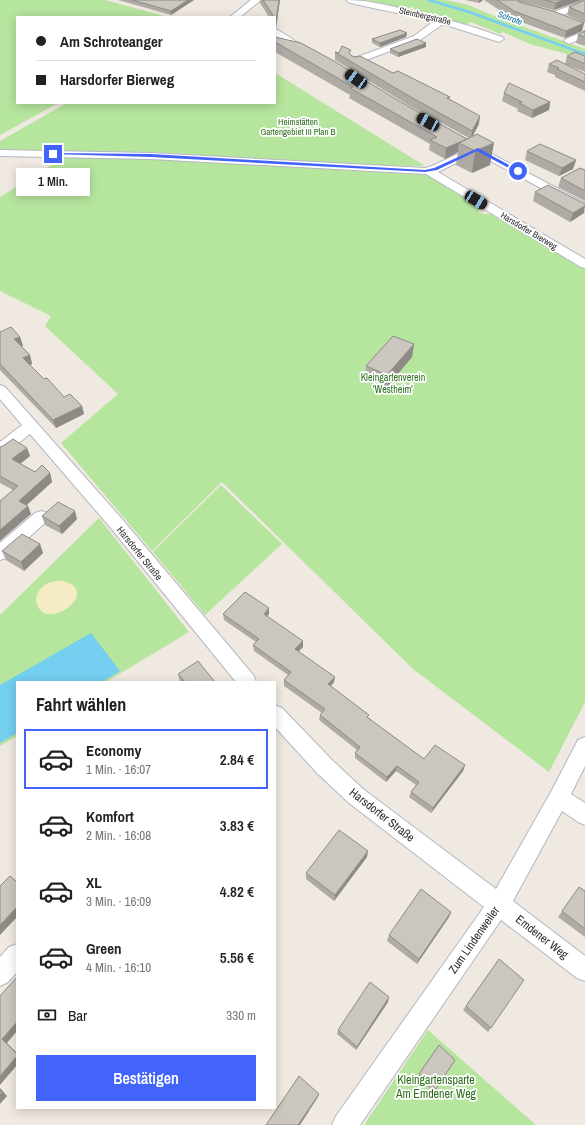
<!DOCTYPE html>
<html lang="de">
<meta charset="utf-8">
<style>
body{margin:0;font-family:"Archivo Narrow",sans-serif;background:#f2f2f2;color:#222;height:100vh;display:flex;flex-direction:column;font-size:15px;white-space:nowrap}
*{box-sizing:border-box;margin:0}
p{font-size:13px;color:#767676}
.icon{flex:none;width:22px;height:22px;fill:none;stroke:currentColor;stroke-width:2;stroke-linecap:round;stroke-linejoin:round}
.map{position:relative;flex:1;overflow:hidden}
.details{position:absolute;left:16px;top:681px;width:260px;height:428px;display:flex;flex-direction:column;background:#fff;border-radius:0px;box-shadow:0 2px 10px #0003}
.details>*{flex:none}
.top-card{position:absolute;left:16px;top:16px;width:260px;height:88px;border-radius:0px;box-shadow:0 2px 10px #0003;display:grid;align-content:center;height:88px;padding:0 20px;background:#fff}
.end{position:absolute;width:18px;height:18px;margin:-9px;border:5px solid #4264fb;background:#fff;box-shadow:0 0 0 2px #fff}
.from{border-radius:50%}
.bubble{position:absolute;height:28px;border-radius:0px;background:#fff;box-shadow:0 2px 10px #0003;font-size:13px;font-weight:600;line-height:28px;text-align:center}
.car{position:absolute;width:12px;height:24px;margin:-12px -6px;border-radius:5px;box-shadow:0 0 3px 1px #0007;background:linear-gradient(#222 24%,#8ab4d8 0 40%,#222 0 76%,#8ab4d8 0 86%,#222 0)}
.top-card b{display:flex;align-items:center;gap:14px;height:38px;font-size:15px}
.top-card b+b{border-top:1px solid #e0e0e0}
.top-card i{width:10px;height:10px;background:#222}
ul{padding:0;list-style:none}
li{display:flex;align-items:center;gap:12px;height:60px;margin:0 8px 6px;padding:0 12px;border:2px solid transparent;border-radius:0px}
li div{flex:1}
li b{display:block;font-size:15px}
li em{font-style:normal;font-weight:600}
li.active{border-color:#4264fb}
li>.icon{width:36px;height:36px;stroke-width:1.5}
h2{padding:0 20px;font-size:18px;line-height:48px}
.pay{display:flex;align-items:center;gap:10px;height:44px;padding:0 20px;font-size:15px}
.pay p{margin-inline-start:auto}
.cta{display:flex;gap:8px;margin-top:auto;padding:8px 20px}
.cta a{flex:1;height:46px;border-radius:0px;background:#4264fb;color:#fff;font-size:16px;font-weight:600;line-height:46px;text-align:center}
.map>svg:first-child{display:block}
.green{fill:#b6e59e}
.sand{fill:#f3ecc5}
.water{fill:#75cff0}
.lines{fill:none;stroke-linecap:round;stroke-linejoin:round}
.stream{stroke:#75cff0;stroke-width:2.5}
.street-casing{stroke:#b4b7c1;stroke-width:2}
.street{fill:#fff;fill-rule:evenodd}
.wall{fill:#afaba4}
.shaded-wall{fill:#8e8b86}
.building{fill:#cbc7bf;stroke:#8e8b86}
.route{fill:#4264fb}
.labels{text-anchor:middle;stroke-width:3.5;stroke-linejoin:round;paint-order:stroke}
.far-street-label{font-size:9px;fill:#2e2e2e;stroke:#fff}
.far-water-label{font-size:9px;font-style:italic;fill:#0d6fa3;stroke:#fff}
.far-park-label{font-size:9px;fill:#2c6e1b;stroke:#fff}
.park-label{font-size:10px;fill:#2c6e1b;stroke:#fff}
.street-label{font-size:10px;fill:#2e2e2e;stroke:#fff}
.near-street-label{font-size:12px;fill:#2e2e2e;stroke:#fff}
.near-park-label{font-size:12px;fill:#2c6e1b;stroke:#fff}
</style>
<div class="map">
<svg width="585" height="1125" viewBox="0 0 585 1125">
<rect width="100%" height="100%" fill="#efe9e1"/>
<path class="green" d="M0,0h105l63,17h-151v86h41l-58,32z
M356,0h89l24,5 20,9 96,35v10l-55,-15 -27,-12 -3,2 -29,-12 -5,3z
M275,73l150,93 -53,-1 -220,-13 -152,-1v-10l67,-38h208z
M64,157l86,2 279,16 52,32 -3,5 6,2h10l91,54v434l-36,70 -136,-103 -191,-187 -70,69 -91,-108 57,-49 -73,-68 6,-10 -51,-25v-94z
M221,485l61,59 -77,71 -52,-63z
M99,518l90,114 -83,50h-89v54l-17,10v-131z
M428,1030l108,95h-172z"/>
<path class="sand" d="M62,581c44,10 -21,56 -26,19 1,-13 13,-20 26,-19z"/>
<path class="water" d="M91,633l29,38 -18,11h-85v51l-17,10v-58z"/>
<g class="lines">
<path class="stream" d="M429,0l40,12 116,42"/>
<g class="street-casing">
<path id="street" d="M251,0h10l-21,17h-10z
M346,0c19,0 38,4 57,9 34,7 66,16 99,28l2,2 -5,3 -3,-1 -53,-17 -23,16 -65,24 -3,-1 -2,-2 2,-2 62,-23 20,-15 -84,-18z
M585,0v6l-30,12 -20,-5 -1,-2 4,-3 16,4z
M275,29l3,1 33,21 -5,3 -3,-1 -28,-17z
M585,31v6l-16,7 -5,-3 2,-2z
M471,143l114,60v9l-109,-59 -38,19 147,87v9l-4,-1 -155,-93 -275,-15 -151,-3v-6l151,3 274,15 7,-2 36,-17 -2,-3z
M0,385l5,2 117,132 132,157 2,6h-20l-126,-155 -80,-93 -25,20 -5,1v-13l22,-17 -22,-26z
M41,511l6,2 2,4 -2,4 -41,37 -6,2v-17l35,-30z
M275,705l7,3 49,51 32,30 133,100 56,-99 26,-50 7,-3v29l-14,28 14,9v22l-7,-3 -16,-11 -49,90 72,55v25l-8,-3 -76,-58 -141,205h-28l4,-9 148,-209 -135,-104 -32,-30 -42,-46z
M17,944v28l-9,10 -8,4v-29l9,-10z"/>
</g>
<use href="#street" class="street"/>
</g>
<path class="wall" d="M118,0h76l-23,15z
M260,0h20l-4,28 -1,-2v-9h-6l-9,-14z
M465,0h18l-4,3z
M484,0h98l-28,10 -33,-8h-1l64,21 -2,8 -17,7 -52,-19z
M585,0v23l-18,-8 2,-8z
M585,31v15l-9,-3 2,-8z
M407,33l-1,4 -26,10 -8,-4v-4z
M275,37l124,64 68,38 2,-1 -61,-33 -73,-45v-8l16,3 1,1 98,41 -1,2 30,25 -7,13 18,28 -18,8 -16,-8 2,-13 -13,7 -16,-9 1,-6 -81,-46 1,-3 -75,-43z
M426,47l-28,10 -8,-4v-4z
M567,56h18v16l-20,-8z
M549,64l36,10v17l-30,-14v-2l-8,-3z
M504,93l46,9 -1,8 -17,8 -15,-7 1,-2 -16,-8z
M527,151l49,9 -3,9 -14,7 -34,-16z
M585,170v31l-27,-14 3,-9z
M535,192l49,21 -14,9 -37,-21z
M0,332l20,5 3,9h-2l9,9 2,9 -2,1 14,14 20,18 18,9 2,8 -28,14 -56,-58z
M414,344l-2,13 -26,31 -21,-9 1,-13z
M0,447l27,1 3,8 -10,8 15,8 15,1 2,9 -25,23 4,9 -18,-24 -13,-7z
M42,516l35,3 -15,15 -17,-9z
M40,544l3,9 -19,18 -18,-11 -4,-9z
M223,614h46l-2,2 36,31 -5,4 36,31 -3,4 37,32 56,41 41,6 -2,6 -32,42 -22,-16 2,-5 5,-7 -20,-14 -10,11 -31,-24v-5l2,-3 -38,-30 1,-5 2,-2 -38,-27v-6l4,-5 -34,-24 -1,-6 3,-3 -32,-22z
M178,674l37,8h-35z
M367,857l-33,44 -28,-22v-6z
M579,887l6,4v46l-27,-20z
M451,912l-2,5 -32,47 -30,-23 2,-6z
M499,959l-8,69 -3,4 -25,-22z
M388,1002l-32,48 -19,-16 1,-4z
M439,1045l-3,44 -2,3 -17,-15z"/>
<path class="shaded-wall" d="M188,0h6l-23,15v-4z
M279,0h1l-4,28v-8z
M479,0h4l-4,3z
M563,0h19l-28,10 2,-7z
M584,23l-2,8 -17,7 1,-7z
M407,33l-1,4 -26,10v-4z
M426,43v4l-28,10 1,-4z
M550,102l-1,8 -17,8 1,-8z
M480,116l-1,8 -8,15 1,-8z
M459,143l-1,9 -13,7 1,-11z
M494,143l-4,22 -18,8 3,-22z
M576,160l-3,9 -14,7 3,-8z
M585,206l-1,7 -14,9 3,-9z
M20,337l3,9 -6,2 -3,-9z
M414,344l-2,13 -26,31 1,-13z
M30,355l2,9 -6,3 -3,-9z
M82,406l2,8 -28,14 -3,-8z
M27,448l3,8 -15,12 -3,-9z
M50,473l2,9 -30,27 -3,-8z
M28,506l3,8 -31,27v-11z
M75,511l2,8 -15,15 -3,-8z
M40,544l3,9 -19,18 -3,-9z
M269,608v6l-5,5v-5z
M303,641v6l-8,8v-6z
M335,677l-1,5 -7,8 1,-6z
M276,744v7l-1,2v-8z
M465,765l-2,6 -32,42 2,-5z
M397,766l-1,5 -10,11 1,-5z
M368,851l-1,6 -33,44 1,-6z
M17,907v10l-17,18v-10z
M451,912l-2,5 -32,47 2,-5z
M389,997l-1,5 -32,48 1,-3z
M17,1022v9l-10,12 10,10v1l-15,-15z
M17,1056v9l-17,20v-9z
M0,1088l7,8 -7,8z
M319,1094l-1,3 -18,28h-2z"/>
<path class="building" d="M132,0h56l-17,11z
M263,0h16l-3,20 -1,-3h-1z
M497,0h21l1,2 34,9 31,12 -18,8 -52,-20z
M545,0h18l-7,3z
M585,0v14l-16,-7z
M400,30l7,3 -27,10 -8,-4z
M585,31v6l-7,-2z
M275,37l26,6 33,18 65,40 68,38 -21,9 -16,-8 7,-3 -87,-49 3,-1 -78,-45z
M417,39l9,4 -27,10 -9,-4z
M342,46l9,4 -2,3 3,3 4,1 4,-1 33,17 5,-2 52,26 -3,1 33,18 -8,15 -63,-35 -74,-44 4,1z
M575,52l10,4v8l-18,-8z
M557,60l28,14v8l-28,-13 2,-1 -10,-4z
M509,83l41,19 -17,8 -14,-7 3,-1 -18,-9z
M477,134l17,9 -19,8 -16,-8z
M540,144l36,16 -14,8 -35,-17z
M580,168l5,2v21l-24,-13z
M548,185l37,19v2l-12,7 -38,-21z
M11,327l9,10 -6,2 16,16 -7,3 21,21 3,-1 17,19 6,-3 12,12 -29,14 -53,-56v-32z
M393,336l21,8 -27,31 -21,-9z
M13,439l14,9 -15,11 23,13 7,-7 8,8 -31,28 9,5 -28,24v-29l18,-15 -18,-10v-29l3,-1z
M58,502l17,9 -16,15 -17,-10z
M22,534l18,10 -19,18 -19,-11z
M245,592l24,16 -5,6 39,27 -8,8 40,28 -7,7 41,31 -2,2 57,42 11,-14 30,20 -32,43 -22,-16 8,-10 -22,-16 -10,11 -32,-24 5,-6 -40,-32 5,-6 -41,-29 7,-8 -38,-27 6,-6 -36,-25z
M198,661l17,21h-30l-7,-8z
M339,830l29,21 -33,44 -29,-22z
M10,876l7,6v25l-17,18v-39z
M579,887l6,4v38l-23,-18z
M421,889l30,23 -32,47 -30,-24z
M499,959l25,21 -33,48 -25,-22z
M17,977v45l-15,17 15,15v2l-17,20v-80z
M370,982l19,15 -32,50 -19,-17z
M439,1045l16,15 -19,29 -17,-15z
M299,1076l20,18 -21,31h-32z
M0,1090l2,3 -2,2z"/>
<path class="route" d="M478,148l42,23 -4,1 -39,-21 -40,19 -12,2 -274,-15 -100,-3 2,-1 98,1 274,16 9,-2z"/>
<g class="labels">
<g class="far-street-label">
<text transform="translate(425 16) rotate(13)" y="3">Steinbergstraße</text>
<text transform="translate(529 231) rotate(31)" y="3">Harsdorfer Bierweg</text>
</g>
<g class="far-water-label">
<text transform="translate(510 18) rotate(20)" y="3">Schrote</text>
</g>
<g class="far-park-label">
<text x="298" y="125">Heimstätten<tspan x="298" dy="10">Gartengebiet III Plan B</tspan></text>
</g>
<g class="park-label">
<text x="393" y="381">Kleingartenverein<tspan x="393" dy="12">'Westheim'</tspan></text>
</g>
<g class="street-label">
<text transform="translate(140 553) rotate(51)" y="4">Harsdorfer Straße</text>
</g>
<g class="near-street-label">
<text transform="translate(382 815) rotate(38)" y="4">Harsdorfer Straße</text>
<text transform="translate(542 937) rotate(38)" y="4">Emdener Weg</text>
<text transform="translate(474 940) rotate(-55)" y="4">Zum Lindenweiler</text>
</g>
<g class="near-park-label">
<text x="436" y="1084">Kleingartensparte<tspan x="436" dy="14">Am Emdener Weg</tspan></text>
</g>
</g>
</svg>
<i class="end from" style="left:518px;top:171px"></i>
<i class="end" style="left:53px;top:154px"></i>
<div class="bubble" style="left:16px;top:168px;width:74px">1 Min.</div>
<i class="car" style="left:356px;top:79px;rotate:304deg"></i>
<i class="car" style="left:428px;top:122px;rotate:299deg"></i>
<i class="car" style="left:476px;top:200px;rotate:121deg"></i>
<div class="top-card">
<b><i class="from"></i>Am Schroteanger</b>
<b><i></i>Harsdorfer Bierweg</b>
</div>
<section class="details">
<h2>Fahrt wählen</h2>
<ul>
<li class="active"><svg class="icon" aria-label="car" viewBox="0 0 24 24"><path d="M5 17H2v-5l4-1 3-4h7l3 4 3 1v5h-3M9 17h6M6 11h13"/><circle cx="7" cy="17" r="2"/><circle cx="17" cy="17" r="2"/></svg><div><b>Economy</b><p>1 Min. · 16:07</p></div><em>2.84 €</em></li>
<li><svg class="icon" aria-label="car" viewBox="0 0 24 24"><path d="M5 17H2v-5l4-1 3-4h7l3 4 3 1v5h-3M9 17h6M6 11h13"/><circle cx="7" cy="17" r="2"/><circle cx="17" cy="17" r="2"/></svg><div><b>Komfort</b><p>2 Min. · 16:08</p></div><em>3.83 €</em></li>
<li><svg class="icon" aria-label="car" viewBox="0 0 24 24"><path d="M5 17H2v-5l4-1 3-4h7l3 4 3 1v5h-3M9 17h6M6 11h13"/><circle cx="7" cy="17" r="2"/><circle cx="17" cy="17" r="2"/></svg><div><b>XL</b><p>3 Min. · 16:09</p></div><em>4.82 €</em></li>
<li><svg class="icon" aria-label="car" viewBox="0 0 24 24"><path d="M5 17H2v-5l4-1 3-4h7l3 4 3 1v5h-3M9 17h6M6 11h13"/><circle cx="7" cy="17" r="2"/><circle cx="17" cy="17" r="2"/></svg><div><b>Green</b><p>4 Min. · 16:10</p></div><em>5.56 €</em></li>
</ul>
<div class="pay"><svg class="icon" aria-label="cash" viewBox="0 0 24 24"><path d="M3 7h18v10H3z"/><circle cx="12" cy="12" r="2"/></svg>Bar<p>330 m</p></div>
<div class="cta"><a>Bestätigen</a></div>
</section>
</div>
